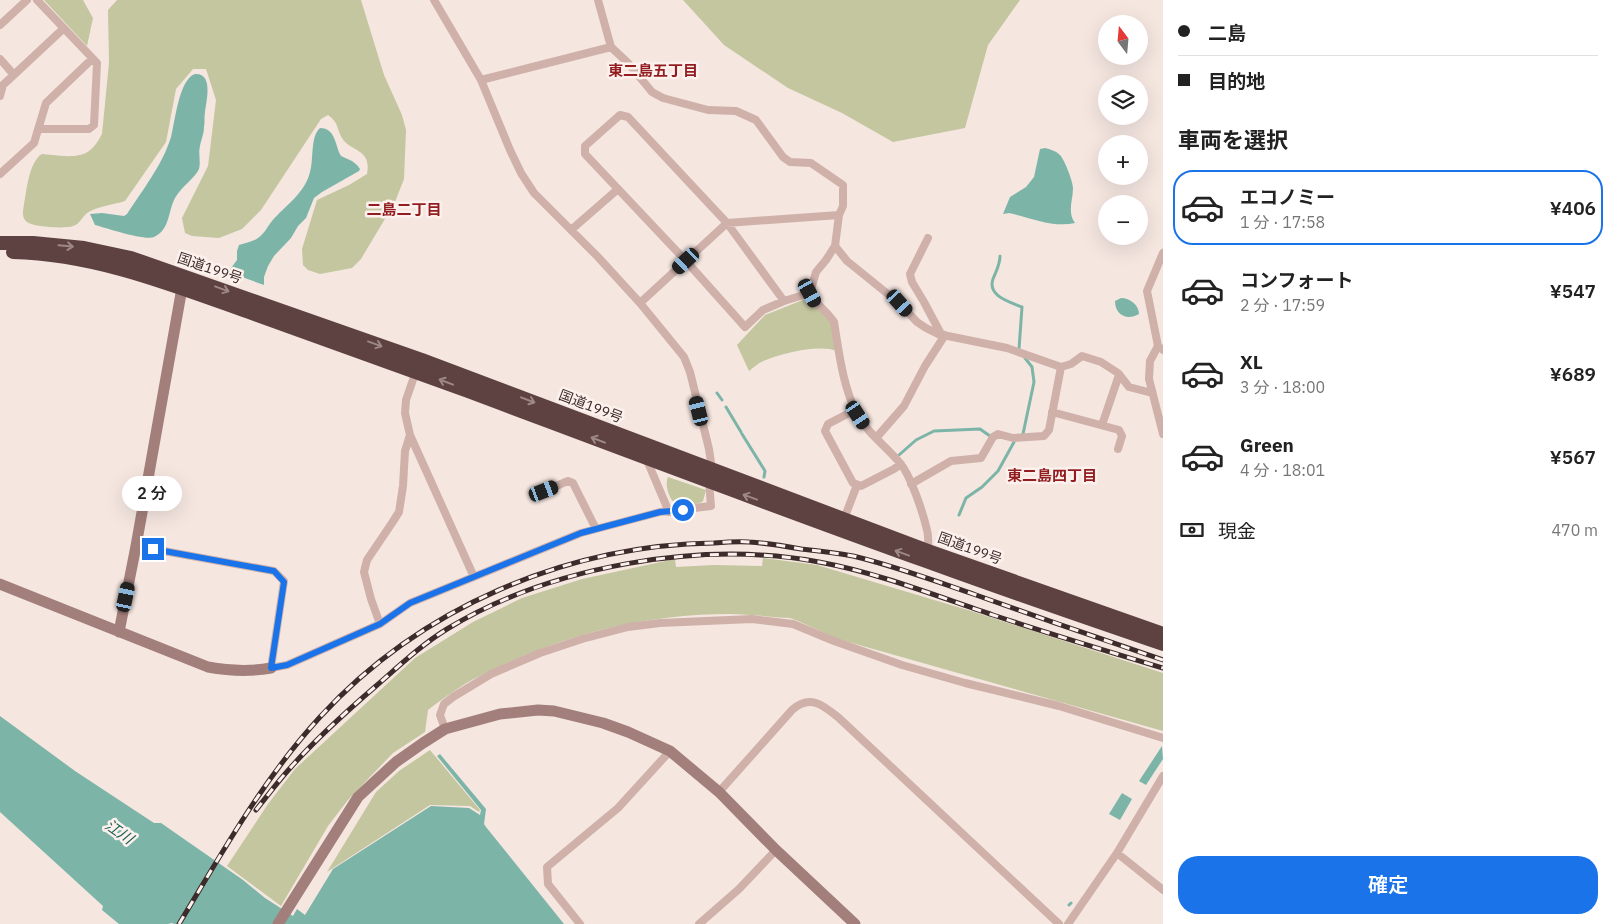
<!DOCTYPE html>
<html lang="ja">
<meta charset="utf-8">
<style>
body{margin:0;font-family:"IBM Plex Sans","Noto Sans JP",sans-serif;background:#f6f6f6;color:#222;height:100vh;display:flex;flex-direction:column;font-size:19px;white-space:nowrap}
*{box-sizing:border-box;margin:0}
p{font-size:16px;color:#767676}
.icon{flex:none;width:28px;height:28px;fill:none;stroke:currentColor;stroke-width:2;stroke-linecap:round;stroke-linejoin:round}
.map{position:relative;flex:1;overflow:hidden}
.details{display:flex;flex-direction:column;background:#fff;width:450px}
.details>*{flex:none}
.banner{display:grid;align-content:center;height:110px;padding:0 15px;background:#fff}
.needle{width:32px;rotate:344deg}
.controls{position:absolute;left:1098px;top:15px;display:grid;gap:10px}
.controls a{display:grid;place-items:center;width:50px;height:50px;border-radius:50%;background:#fff;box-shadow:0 5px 20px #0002;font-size:25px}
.end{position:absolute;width:22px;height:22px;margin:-11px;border:6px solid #1a73e8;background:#fff;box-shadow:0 0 0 2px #fff}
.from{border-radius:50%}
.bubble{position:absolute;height:35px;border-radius:18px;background:#fff;box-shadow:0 5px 20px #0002;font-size:16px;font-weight:600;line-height:35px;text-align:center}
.car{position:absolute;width:15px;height:30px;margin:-15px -8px;border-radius:6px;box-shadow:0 0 4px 1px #0007;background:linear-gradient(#222 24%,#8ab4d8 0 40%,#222 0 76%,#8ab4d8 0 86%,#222 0)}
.banner b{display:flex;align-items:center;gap:18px;height:48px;font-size:19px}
.banner b+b{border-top:1px solid #e0e0e0}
.banner i{width:12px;height:12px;background:#222}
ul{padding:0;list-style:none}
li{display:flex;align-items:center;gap:15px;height:75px;margin:0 10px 8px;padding:0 5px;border:2px solid transparent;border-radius:20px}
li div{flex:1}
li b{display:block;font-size:19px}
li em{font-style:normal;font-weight:600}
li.active{border-color:#1a73e8}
li>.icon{width:45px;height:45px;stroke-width:1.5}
h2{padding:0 15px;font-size:22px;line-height:60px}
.pay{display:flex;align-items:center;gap:12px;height:55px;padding:0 15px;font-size:19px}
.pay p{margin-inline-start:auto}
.cta{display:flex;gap:10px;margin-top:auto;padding:10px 15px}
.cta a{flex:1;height:58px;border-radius:20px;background:#1a73e8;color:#fff;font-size:20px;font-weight:600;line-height:58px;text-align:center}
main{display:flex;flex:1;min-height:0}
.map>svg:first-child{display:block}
.green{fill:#c3c69e}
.water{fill:#7cb5a8}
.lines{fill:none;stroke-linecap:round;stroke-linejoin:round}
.stream{stroke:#7cb5a8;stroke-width:3}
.street{stroke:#cfb1aa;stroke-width:8}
.secondary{stroke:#a37f7b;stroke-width:11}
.highway{stroke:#5d4241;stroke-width:14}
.rail-casing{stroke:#3c2b2a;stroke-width:5}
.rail{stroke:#fcf1ed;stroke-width:3;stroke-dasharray:9;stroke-linecap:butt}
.oneway{stroke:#9d8886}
.route{stroke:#1a73e8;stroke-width:6}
.labels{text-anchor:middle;stroke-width:5;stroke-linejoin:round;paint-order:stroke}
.street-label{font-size:14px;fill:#3c2b2a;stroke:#fcf1ed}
.neighbourhood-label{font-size:15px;font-weight:bold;fill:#921c1f;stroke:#fcf1ed}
.water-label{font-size:15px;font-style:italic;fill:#1c6154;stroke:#fcf1ed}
</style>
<main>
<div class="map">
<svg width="1163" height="924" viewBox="0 0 1163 924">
<rect width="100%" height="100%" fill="#f5e6e0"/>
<path class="green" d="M44,0h39l10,18 -6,28z
M117,0h244l23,75 18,40 4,15 -2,49 -9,23 -34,57 -9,9 -32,6 -12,-4 -5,-5 -1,-16 15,-49 32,-15 18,-11c5,-26 -17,-22 -25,-36 -6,-11 -3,-15 -14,-23l-7,4 -60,91 -19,19 -23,9 -27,-2 -7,-3 -3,-15 26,-52 8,-66 -10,-31h-13l-17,20 -10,53 -41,59c-13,4 -27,5 -38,12 -5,4 -7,11 -14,13 -8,3 -40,1 -46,-4 -4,-3 -4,-7 -4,-11 3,-15 5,-49 19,-57 7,1 14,1 21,2 21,1 29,-3 39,-22l7,-71 -1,-53z
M683,0h337l-32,45 -23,83 -72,14 -51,-29 -54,-25 -64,-43z
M808,298l24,26 5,27c-17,-7 -54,2 -71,9 -7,2 -12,7 -17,11l-12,-26 28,-30z
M668,477l38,13 -3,11 -3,2 -21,4c-9,-5 -15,-21 -11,-30z
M763,558l54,7 154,46 192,62v58l-325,-92 -40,-18 -8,-3c-21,-1 -41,-4 -61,-4 -78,0 -156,18 -226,51 -16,7 -33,15 -47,25 -10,6 -19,13 -28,20l-3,22 -32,21 -45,47 -20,26 -47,80 -54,-40 41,-62 27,-35 120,-111 58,-36 49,-24 60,-19 93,-20 1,8 38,-2 48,1z
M430,750l50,60 -1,2 -9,-6 -40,-1 -103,67 49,-80 23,-21z"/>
<path class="water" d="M195,74c19,-1 11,28 10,38 -1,5 0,10 -1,15 0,7 -3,13 -4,19 -2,7 1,15 -1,23 -3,8 -18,18 -24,29 -7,13 -5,32 -21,39 -9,4 -48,-9 -59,-12l-5,-11 12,-1 22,3 3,-2c15,-23 36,-50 44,-77 4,-15 8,-58 24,-63z
M320,128c16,0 15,18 21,28l11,5 5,4 3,4 -1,2 -37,21 -8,6 -8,20 -8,8 -7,12 -17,18 -6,10 -4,11v8l-36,-13 9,-12v-9l2,-6c6,-2 14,-3 19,-7 7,-5 9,-11 14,-17 14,-16 33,-28 38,-49 4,-13 0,-35 10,-44z
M1045,148c5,1 11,3 15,7 4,4 13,26 13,33 0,12 -6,24 2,35 -22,5 -44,-5 -66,-10l-6,1 7,-17 16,-10 8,-10 6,-28z
M1121,298c9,0 18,7 18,16 -12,7 -24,1 -24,-13z
M0,716l75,55 79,52h7l82,57 22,18 28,18 4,-7 8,6 28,-46 98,-63 38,2 11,7 1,-5 -44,-54 3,-2 46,55 -2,15 2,3 78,97h-390l-2,-1 -4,1h-49l-17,-14 1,-4 -103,-94z
M1162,746l1,13 -17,26 -7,-4z
M1122,793l10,6 -12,21 -11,-6z"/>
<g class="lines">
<path class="stream" d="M1000,256c0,9 -4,15 -7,23 -6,17 17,23 29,28l-3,42
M717,393l5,7
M726,407l15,25
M742,434l23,37 -1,6
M1023,434l11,-52 -2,-15 -7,-9
M899,455l17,-15 18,-9 46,-2 10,7
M959,515l7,-17 16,-11 16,-16 16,-29
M1069,905l2,-2"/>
<path class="street" d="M37,0l60,63 -3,62 -5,4h-51
M598,0l13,47 17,16 24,29 11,6 45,12 28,1 20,9 27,37 7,5 21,1 32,22v21l-4,9 -4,31 -9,14 -10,12 -6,21c7,13 17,18 24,29 5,31 9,65 23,92 11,20 29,32 43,49 11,13 23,50 27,67 2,7 1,15 1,23
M0,25l27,-25
M0,59l14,16
M481,80l130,-33
M0,96l3,-11 60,-56
M0,174l34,-31 12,-40 46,-44
M571,230l47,-41
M928,238l-18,36 2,8 12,20 17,32
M835,246l12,15 52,42 18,19 9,6 12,6 69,14 54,19 10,-3 11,-8 19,6 17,11 11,14 23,6
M1163,253l-16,38 11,55 5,4
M784,301l-57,-78 -99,-106 -8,-2 -35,31v8l101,107 59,66 18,-17 21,-9 26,-8
M640,303l87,-80 112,-8
M1158,346l-8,15 -1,18 14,55
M416,371l-10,29 -1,13 5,22 64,142
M855,410l-27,14 -3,7 28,52 8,3 33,-17 7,-5
M1052,412l67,18 3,6 -4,13
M1102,425l17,-50
M876,438l28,-32 21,-40 20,-31
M646,458l23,54
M911,484l40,-23 30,-3 12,-21 5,-3 15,4 31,-2 5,-6 12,-63
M544,491l24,-10 5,2 23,46
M844,519l13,-34
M136,546l138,25 10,10 -13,87 16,-3 93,-41 30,-21 171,-70 79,-21 51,-6 -2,-24 3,-13 -3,-20 -19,-77 -6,-15 -44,-54 -42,-46 -64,-64 -13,-20 -11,-23 -29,-70 -47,-80
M380,624l-9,-25 -7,-27 3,-12 25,-37 7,-11 4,-26 2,-35 5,-16
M445,729l-5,-14 4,-11 9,-7 38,-23 49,-21 42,-14 46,-12 32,-4 92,-4 41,5 41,17 68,24 63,18 94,23 104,32
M719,792l73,-82c18,-16 31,-5 47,8l220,206
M1117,853l46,37
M580,924l-32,-40 -1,-17 71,-59 52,-57
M699,924l40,-35 37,-39
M1068,924l49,-71 46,-77"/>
<path class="secondary" d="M0,584l208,83c22,4 41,5 63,1
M119,632l17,-86 46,-258 3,-6
M278,924l80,-127 38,-35 27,-19 22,-14 55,-15 38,-4 16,1 49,12 25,9 42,19 49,41 57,58 79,74"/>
<path class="highway" d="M0,243h33l51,5 47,10 291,102 506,191 235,83
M13,252c83,2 160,33 236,60 73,26 146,52 219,79 152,57 305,115 458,170 79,29 158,56 237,83"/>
<g class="rail-casing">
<path id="rail" d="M256,810c12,-15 23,-30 36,-44 25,-28 55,-55 84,-80 23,-20 45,-41 71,-57 103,-63 254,-89 372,-67 60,11 117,34 174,53 57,19 114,36 170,53
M179,924c43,-71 84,-145 141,-207 100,-109 246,-172 394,-174 12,-1 24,-2 35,-1 18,1 35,4 52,7 18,2 35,4 52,7 42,10 82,25 123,39 62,22 125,44 187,65"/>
</g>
<use href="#rail" class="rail"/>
</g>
<defs><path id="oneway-shaft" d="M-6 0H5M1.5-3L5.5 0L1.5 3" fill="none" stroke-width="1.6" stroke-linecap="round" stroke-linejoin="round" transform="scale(1.25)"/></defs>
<g class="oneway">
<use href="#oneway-shaft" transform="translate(66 246) rotate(5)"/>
<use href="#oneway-shaft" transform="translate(222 289) rotate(20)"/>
<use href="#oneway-shaft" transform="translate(375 344) rotate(20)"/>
<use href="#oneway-shaft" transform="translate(446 382) rotate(-159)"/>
<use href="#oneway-shaft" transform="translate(528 400) rotate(21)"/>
<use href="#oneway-shaft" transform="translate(598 440) rotate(-159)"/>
<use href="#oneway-shaft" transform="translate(750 497) rotate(-160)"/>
<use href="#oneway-shaft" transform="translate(902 553) rotate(-160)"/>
</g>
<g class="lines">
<path class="route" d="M153,549l121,22 10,11 -13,86 16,-3 93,-41 30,-21 171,-70 79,-21 23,-2"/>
</g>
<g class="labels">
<g class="street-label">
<text transform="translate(210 268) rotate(19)" y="5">国道199号</text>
<text transform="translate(591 406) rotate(21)" y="5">国道199号</text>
<text transform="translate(970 548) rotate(20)" y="5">国道199号</text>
</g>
<g class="neighbourhood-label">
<text x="653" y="76">東二島五丁目</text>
<text x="404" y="215">二島二丁目</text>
<text x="1052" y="481">東二島四丁目</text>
</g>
<g class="water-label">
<text transform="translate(119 832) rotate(35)" y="5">江川</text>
</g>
</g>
</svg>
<div class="controls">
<a><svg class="needle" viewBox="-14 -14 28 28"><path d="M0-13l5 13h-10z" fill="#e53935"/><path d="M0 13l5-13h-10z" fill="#767676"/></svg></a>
<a><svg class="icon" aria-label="layers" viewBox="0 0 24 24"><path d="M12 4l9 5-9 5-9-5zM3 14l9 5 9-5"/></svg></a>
<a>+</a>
<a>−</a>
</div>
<i class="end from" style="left:683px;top:510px"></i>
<i class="end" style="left:153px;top:549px"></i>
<div class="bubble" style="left:122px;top:476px;width:60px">2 分</div>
<i class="car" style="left:686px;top:261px;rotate:227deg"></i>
<i class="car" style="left:810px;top:293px;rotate:151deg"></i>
<i class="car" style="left:900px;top:303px;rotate:138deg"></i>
<i class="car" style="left:699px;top:411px;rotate:346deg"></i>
<i class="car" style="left:858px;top:415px;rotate:147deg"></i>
<i class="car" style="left:544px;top:491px;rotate:69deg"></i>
<i class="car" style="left:126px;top:597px;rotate:12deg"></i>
</div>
<section class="details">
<div class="banner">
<b><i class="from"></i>二島</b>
<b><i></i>目的地</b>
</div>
<h2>車両を選択</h2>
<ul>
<li class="active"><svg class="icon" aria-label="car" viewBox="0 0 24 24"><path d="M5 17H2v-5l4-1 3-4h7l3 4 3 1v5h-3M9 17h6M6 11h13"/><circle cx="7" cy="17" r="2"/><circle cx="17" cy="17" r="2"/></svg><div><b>エコノミー</b><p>1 分 · 17:58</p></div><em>¥406</em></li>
<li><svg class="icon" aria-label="car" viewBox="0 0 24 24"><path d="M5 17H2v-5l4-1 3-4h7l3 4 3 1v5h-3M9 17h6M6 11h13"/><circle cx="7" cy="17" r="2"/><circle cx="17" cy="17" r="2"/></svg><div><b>コンフォート</b><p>2 分 · 17:59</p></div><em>¥547</em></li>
<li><svg class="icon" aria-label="car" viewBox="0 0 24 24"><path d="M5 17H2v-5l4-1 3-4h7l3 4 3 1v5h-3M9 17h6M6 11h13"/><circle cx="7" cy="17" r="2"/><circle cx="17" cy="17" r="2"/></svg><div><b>XL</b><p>3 分 · 18:00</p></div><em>¥689</em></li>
<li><svg class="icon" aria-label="car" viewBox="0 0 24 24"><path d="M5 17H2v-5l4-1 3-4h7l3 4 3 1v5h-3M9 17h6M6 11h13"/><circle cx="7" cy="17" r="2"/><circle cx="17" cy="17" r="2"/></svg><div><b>Green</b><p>4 分 · 18:01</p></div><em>¥567</em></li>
</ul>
<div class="pay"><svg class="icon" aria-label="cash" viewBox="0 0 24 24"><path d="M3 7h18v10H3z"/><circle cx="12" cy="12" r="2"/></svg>現金<p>470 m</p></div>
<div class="cta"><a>確定</a></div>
</section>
</main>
